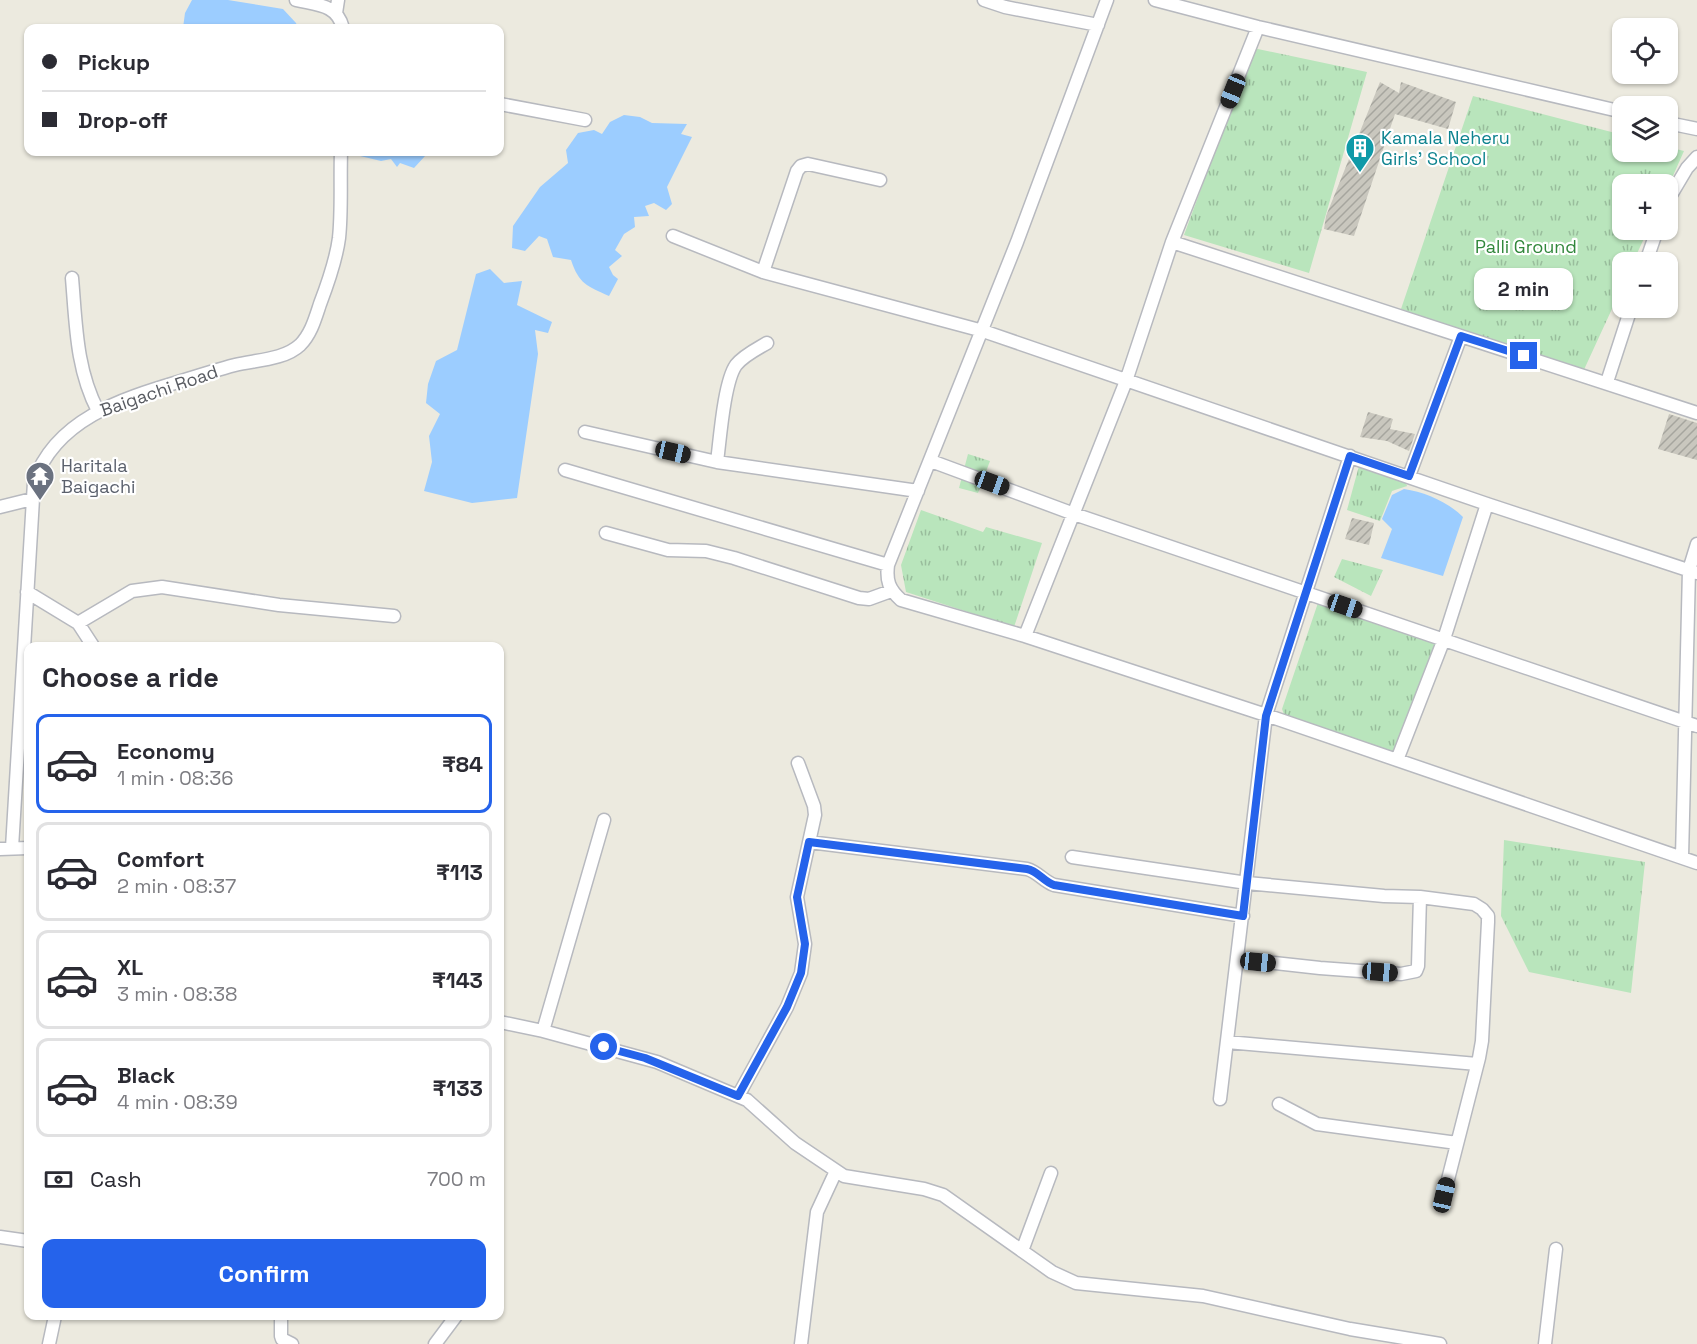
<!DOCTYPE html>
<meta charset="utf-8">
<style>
body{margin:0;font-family:"Space Grotesk",sans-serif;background:#f7f7f7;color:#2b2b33;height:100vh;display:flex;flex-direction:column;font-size:22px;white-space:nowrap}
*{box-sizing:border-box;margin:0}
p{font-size:20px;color:#7c7c81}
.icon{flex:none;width:33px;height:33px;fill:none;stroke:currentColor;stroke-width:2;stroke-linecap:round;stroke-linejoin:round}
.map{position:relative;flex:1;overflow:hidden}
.sheet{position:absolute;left:24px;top:642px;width:480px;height:678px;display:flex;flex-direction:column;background:#fff;border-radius:12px;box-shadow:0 2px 4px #0004}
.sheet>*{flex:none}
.banner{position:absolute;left:24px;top:24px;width:480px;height:132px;border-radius:12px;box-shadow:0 2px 4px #0004;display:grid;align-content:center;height:132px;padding:0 18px;background:#fff}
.tools{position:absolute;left:1612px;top:18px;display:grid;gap:12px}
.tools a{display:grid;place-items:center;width:66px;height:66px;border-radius:12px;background:#fff;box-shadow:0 2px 4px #0004;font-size:30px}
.end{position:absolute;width:27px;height:27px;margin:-14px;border:8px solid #2563eb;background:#fff;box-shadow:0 0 0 3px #fff}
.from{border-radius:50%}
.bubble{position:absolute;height:42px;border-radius:12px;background:#fff;box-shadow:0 2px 4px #0004;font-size:20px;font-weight:700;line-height:42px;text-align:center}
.car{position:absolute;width:18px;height:36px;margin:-18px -9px;border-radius:8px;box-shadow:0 0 4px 2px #0007;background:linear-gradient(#222 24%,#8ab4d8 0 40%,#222 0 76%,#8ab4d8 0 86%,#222 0)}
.banner b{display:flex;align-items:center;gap:21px;height:57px;font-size:22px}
.banner b+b{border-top:2px solid #e1e1e2}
.banner i{width:15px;height:15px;background:#2b2b33}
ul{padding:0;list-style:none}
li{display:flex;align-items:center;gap:18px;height:99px;margin:0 12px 9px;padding:0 6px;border:3px solid #e1e1e2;border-radius:12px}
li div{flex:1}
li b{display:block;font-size:22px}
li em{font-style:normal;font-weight:700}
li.selected{border-color:#2563eb}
li>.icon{width:54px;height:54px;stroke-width:1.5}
h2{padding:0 18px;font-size:27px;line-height:72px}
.pay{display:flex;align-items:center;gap:15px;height:66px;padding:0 18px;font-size:22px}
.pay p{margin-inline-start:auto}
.cta{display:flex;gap:12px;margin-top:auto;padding:12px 18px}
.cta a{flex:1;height:69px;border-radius:12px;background:#2563eb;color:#fff;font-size:24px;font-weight:700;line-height:69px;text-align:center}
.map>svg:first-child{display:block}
.park{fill:url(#park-tufts)}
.water{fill:#9ccdff}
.building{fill:url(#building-hatch)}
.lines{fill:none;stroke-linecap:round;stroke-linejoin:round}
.street-casing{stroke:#b7b9bf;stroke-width:15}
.street{stroke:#fff;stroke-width:12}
.route{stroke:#2563eb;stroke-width:8}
.labels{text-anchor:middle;stroke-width:4.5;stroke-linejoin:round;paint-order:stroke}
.culture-label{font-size:18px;fill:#0d838f;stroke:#fff;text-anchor:start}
.park-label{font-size:18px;fill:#31873b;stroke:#fff}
.street-label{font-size:18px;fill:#585b61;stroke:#fff}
.worship-label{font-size:18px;fill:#5b616d;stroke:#fff;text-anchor:start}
</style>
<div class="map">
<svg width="1697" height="1344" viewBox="0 0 1697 1344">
<defs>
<pattern id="park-tufts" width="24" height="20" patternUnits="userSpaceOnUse" patternTransform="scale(1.5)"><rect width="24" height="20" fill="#b9e5bc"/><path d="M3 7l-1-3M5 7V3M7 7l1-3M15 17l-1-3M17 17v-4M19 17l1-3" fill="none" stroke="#99bd9c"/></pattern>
<pattern id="building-hatch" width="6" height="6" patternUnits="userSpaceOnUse" patternTransform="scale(1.5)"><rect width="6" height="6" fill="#c9c7be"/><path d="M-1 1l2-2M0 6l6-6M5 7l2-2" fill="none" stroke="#a6a59e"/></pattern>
</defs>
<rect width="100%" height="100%" fill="#eceadf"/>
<path class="park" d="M1253,48l114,24 -58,201 -125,-38z
M1473,96l150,39v17h45v-5l16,4 -16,36v-3h-45v46h25l-15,32h-10v23l-41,89 -181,-65z
M968,454l22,7 -12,32 -19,-5z
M1359,466l47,17 1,3 -15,5 -12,30 -33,-11z
M921,510l62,22 3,-5 56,16 -28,84 -108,-35 -5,-27z
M1342,559l41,11 -12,26 -37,-19z
M1321,594l120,46 -47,116 -108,-36 -4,-11z
M1504,840l141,22 -14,131 -102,-21 -28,-56z"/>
<path class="water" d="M192,0h36l55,9 13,14 2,5h-115l2,-15z
M624,115l16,2 12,6 35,1 -6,10 11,3 -25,50 5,17 -6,6 -12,-7 -9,3 4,10 -15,1 1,10 -11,7 -9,16 7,6 -13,11 4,8 5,4 -9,17c-22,-10 -30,-12 -38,-36l-18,-3 -6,-18 -8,-3 -14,15 -13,-3 1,-22 27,-39 28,-24 -2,-13 12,-17 16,-3 8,4 8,-12z
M355,152h71l-1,4 -11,12 -14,-5 -3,4 -6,-8 -10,2 -25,-6z
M490,269l14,14 18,-2 -5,24 35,17 -4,11 -13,-3 3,24 -21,144 -45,5 -48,-12 8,-29 -3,-26 11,-22 -14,-11 2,-19 8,-23 21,-11 19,-76z
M1404,489c21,3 44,13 59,28l-20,59 -62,-18 11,-29 -10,-10 10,-24z"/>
<path class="building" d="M1380,82l19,11 2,-11 55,20 -8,27 -53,-15 -41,122 -30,-7 2,-13z
M1368,412l25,7 -3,10 25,5 -6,17 -22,-10 -27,-4z
M1669,414l28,9v37l-39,-11z
M1352,518l22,5 -5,22 -24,-6z"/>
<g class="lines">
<g class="street-casing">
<path id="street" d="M296,0c21,5 41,4 47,28
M984,0l21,7 93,18
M1107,0l-90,242 -129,323c-2,16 1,24 13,35l124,36 241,79 431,148
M1155,0l103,27 365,85
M336,13l2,-13
M500,104l85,16
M1668,123l29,6
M1668,200l19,-32 10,-11
M673,236l90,36 220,59 504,173 210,69
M1172,242l525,171
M1646,262l11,-32
M763,272l34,-101 4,-5 7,-2 72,16
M72,278c4,46 4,91 26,133
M1607,382l24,-74
M585,432l132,30 201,29
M931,461l143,53 623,212
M717,462c3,-23 7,-80 19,-97 8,-10 21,-16 31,-22
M565,470l323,95
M1409,476l52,-140
M0,507l32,-8
M606,533l62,17 38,1 28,7 125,40 10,1 22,-8
M27,592l51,31 15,23
M78,623l54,-32 30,-4 117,18 115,11
M1025,636l101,-255 46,-139 86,-215
M1397,760l47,-121 43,-135
M809,842l218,27c11,3 16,12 27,16l189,31
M12,848l22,-366c21,-62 87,-83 144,-100 19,-6 38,-12 57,-17 20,-5 49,-5 65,-20 11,-11 15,-26 20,-41 8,-21 16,-43 19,-66 3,-28 1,-58 2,-86
M0,849l28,-1
M1072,857l175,26 137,13 36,1 54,7 8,5 6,7v6l-6,119 -3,17 -35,137
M1682,857l7,-287 8,-26
M1238,959l82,9 81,6 15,-3 2,-5 2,-69
M500,1022l43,9 114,31 90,38 48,43 49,33 80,13 19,6 109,77 24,11 127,13 147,33 90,15
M543,1031l61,-211
M1227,1042l250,22
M738,1096l49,-89 14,-34 4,-29 -8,-47 18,-82 -1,-9 -16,-43
M1220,1099l46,-384 84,-259
M1279,1104l38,20 140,19
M0,1237l28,4
M1022,1251l29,-78
M281,1316v20l1,3 10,5
M49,1344l6,-28
M435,1344l21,-28
M801,1344l16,-132 19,-41
M1545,1344l11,-95"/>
</g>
<use href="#street" class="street"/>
</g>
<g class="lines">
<path class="route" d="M604,1047l41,11 93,38 49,-89 14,-34 4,-29 -8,-47 12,-55 218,27c11,2 16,12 27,16l189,31 23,-200 84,-260 59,20 52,-140 63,20"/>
</g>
<defs>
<g id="building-pin" transform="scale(1.5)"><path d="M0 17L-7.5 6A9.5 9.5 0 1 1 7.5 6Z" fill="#0f9aa8" stroke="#fff"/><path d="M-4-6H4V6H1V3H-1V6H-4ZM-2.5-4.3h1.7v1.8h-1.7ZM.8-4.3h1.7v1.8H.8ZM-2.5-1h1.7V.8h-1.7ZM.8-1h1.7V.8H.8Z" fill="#fff"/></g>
<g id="temple-pin" transform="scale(1.5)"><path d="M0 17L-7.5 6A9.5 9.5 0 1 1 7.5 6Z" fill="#6b7280" stroke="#fff"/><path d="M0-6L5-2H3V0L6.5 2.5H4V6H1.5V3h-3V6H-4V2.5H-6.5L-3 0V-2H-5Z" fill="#fff"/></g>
</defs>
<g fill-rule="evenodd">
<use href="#building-pin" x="1360" y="148"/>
<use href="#temple-pin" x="40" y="476"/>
</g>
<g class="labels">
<g class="culture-label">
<text x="1381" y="144">Kamala Neheru<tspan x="1381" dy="21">Girls' School</tspan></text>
</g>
<g class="park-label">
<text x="1526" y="253">Palli Ground</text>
</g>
<g class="street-label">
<text transform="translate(159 391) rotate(-19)" y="6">Baigachi Road</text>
</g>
<g class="worship-label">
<text x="61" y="472">Haritala<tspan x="61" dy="21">Baigachi</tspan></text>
</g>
</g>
</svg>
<div class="tools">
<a><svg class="icon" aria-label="locate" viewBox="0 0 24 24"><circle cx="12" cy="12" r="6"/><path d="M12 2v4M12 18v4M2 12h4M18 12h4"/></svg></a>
<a><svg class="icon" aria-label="layers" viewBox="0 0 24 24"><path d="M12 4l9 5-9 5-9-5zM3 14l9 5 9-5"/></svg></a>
<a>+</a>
<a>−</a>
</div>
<i class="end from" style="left:604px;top:1047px"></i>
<i class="end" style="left:1524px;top:356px"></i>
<div class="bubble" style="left:1474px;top:268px;width:99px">2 min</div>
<i class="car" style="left:1233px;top:91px;rotate:202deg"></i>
<i class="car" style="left:673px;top:452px;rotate:103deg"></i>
<i class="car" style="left:992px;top:483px;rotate:110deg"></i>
<i class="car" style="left:1345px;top:606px;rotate:109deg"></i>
<i class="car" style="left:1258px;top:962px;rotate:96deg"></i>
<i class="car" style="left:1380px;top:972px;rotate:94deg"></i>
<i class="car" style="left:1444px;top:1195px;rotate:13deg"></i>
<div class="banner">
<b><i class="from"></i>Pickup</b>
<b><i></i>Drop-off</b>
</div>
<section class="sheet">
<h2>Choose a ride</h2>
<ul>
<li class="selected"><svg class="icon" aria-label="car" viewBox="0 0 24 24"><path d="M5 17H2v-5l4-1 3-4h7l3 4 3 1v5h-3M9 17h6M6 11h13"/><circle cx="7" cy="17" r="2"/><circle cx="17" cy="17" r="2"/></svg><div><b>Economy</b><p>1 min · 08:36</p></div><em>₹84</em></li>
<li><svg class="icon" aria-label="car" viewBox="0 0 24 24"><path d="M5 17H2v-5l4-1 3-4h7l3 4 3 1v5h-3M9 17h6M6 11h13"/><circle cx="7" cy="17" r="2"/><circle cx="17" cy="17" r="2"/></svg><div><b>Comfort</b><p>2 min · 08:37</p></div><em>₹113</em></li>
<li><svg class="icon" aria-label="car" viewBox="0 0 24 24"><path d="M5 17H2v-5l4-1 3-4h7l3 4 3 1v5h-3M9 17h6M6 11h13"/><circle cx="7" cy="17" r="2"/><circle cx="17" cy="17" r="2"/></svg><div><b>XL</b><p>3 min · 08:38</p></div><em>₹143</em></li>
<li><svg class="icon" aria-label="car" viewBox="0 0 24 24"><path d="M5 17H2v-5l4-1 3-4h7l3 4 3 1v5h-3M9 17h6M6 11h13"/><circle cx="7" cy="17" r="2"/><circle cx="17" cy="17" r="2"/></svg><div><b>Black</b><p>4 min · 08:39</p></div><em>₹133</em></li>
</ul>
<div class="pay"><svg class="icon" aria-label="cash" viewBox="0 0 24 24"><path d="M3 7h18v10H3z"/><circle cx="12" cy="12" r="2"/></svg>Cash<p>700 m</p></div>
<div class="cta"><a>Confirm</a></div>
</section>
</div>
